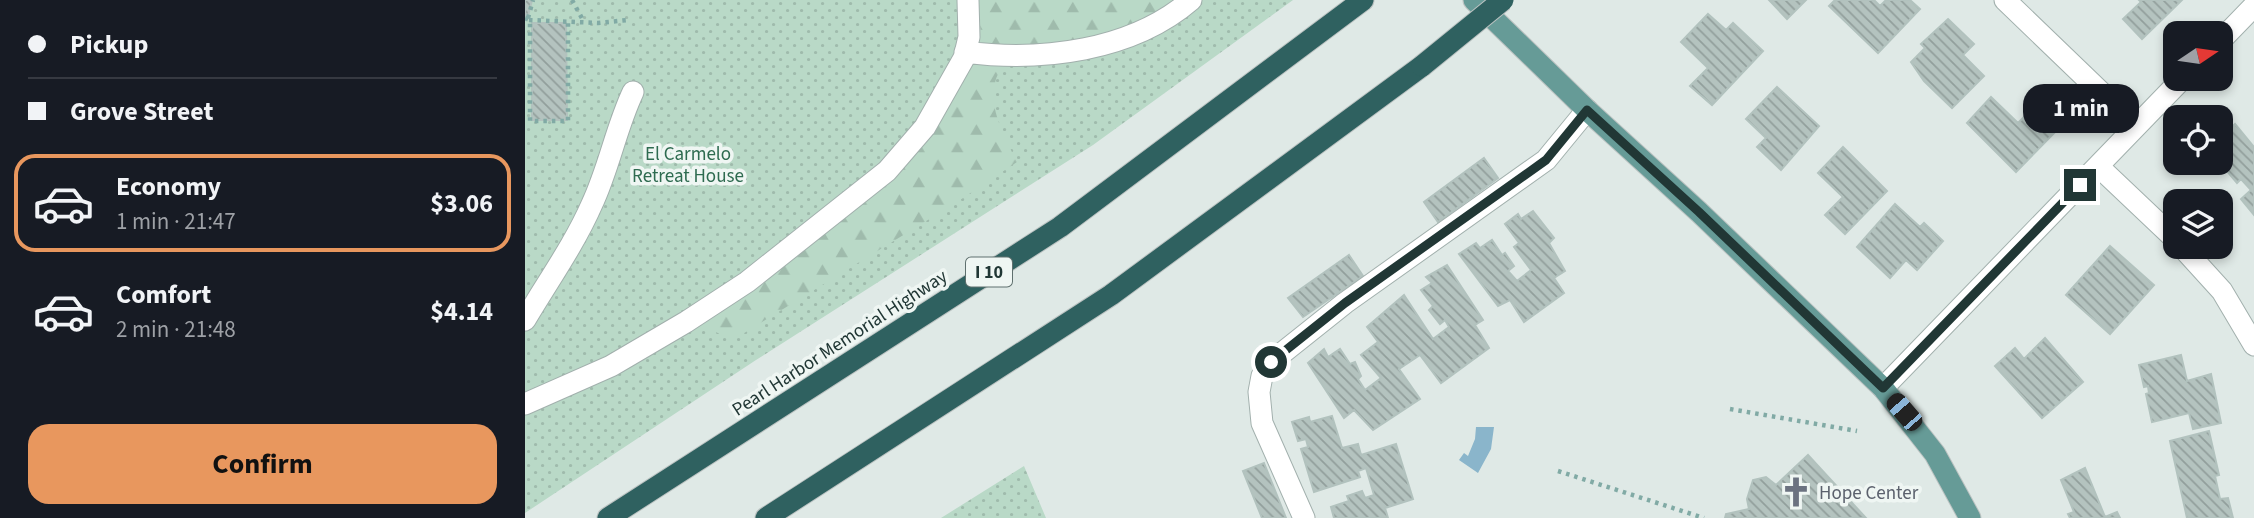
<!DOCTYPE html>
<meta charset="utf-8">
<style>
body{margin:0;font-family:"Source Sans 3",sans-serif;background:#242831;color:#f1f3f6;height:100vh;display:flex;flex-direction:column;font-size:26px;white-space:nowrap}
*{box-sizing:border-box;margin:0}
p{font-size:23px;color:#9ea1a6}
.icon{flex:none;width:38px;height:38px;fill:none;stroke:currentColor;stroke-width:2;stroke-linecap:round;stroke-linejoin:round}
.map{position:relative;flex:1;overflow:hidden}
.side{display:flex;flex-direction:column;background:#171b24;width:525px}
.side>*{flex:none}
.banner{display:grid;align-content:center;height:154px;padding:0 28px;background:#171b24}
.needle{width:46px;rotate:77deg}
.controls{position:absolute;left:1638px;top:21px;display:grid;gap:14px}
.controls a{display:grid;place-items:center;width:70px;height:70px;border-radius:14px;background:#171b24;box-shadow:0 4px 10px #0003;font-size:35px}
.end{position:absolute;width:32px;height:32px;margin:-16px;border:9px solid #213735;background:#fff;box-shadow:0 0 0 4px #fff}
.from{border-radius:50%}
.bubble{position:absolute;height:49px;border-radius:21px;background:#171b24;box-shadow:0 4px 10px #0003;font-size:23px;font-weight:700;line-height:49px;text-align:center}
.car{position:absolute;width:21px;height:42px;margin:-21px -10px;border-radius:9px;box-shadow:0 0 5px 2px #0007;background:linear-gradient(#222 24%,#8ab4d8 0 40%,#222 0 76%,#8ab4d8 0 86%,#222 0)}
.banner b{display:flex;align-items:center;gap:24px;height:66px;font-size:26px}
.banner b+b{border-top:2px solid #363941}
.banner i{width:18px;height:18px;background:#f1f3f6}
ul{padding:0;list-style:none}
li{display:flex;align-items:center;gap:21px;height:98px;margin:0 14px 10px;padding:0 14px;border:4px solid transparent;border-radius:21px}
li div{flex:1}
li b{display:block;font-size:26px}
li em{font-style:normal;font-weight:700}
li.active{border-color:#e8975e}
li>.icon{width:63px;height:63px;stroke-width:1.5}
.action{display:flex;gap:14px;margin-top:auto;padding:14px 28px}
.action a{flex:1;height:80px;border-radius:21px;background:#e8975e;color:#111;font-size:28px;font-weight:700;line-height:80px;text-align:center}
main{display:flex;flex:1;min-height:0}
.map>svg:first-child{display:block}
.grass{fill:url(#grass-dots)}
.forest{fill:url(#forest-firs)}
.water{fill:#8ab5cb}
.building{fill:url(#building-back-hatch);stroke:#b2c2be;stroke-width:2}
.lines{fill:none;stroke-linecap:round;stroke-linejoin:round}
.minor-casing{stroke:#a2b0ad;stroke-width:23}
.major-casing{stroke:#bcc3c2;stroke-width:23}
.highway-casing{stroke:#bcc3c2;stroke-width:23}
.path{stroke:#81aaa5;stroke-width:4.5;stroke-dasharray:3.5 5;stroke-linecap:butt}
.minor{stroke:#fff;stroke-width:21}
.major{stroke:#669b97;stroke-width:21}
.highway{stroke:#2f6160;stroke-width:21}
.highway-bridge-casing{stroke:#bcc3c2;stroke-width:23;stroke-linecap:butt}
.highway-bridge{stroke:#2f6160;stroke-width:21}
.route{stroke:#213735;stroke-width:9}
.labels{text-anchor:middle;stroke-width:7;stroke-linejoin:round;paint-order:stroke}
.shield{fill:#eff6f3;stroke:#5f706e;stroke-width:2}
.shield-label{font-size:18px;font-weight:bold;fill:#213735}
.park-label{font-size:19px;fill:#2e6b50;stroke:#eff6f3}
.street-label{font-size:19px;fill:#213735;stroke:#eff6f3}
.worship-label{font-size:19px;fill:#5b616d;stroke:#eff6f3;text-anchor:start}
</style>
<main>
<section class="side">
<div class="banner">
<b><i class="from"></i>Pickup</b>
<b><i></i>Grove Street</b>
</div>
<ul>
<li class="active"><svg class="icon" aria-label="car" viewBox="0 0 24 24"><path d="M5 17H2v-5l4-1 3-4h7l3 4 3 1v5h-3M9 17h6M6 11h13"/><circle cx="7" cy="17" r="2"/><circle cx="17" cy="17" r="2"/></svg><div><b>Economy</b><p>1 min · 21:47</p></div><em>$3.06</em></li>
<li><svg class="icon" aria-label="car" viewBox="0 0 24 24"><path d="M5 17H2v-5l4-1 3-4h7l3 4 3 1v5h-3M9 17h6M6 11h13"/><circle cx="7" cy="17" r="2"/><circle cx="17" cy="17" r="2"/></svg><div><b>Comfort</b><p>2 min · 21:48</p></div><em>$4.14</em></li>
</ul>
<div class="action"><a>Confirm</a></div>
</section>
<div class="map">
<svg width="1729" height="518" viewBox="0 0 1729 518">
<defs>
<pattern id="grass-dots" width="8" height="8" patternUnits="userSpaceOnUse" patternTransform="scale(1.75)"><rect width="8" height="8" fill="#b9d9c7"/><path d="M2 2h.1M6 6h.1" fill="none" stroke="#9fbbac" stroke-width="1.8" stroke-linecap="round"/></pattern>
<pattern id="forest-firs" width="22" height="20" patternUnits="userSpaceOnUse" patternTransform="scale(1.75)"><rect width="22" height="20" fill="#b9d9c7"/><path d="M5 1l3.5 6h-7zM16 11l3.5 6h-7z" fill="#9fbbac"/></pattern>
<pattern id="building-back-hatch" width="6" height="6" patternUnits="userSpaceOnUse" patternTransform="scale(1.75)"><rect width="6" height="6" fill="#b4c3bf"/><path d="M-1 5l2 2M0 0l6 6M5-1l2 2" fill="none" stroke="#929f9c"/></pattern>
</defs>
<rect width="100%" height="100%" fill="#dfe9e6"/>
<path class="grass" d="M0,0h768l-200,145 -337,215 -231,153z
M499,466l22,52h-105z"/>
<path class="forest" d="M453,0h199l-42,26 -130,37c-4,6 -9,13 -10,20 -7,25 11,57 22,79l-60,40 -216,133 -13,2 -25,-10 12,-15 71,-49 179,-187 16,-41z"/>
<path class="water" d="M951,427h18l-3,22 -13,24 -19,-13 5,-7 4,3 7,-17z"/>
<path class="building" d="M0,0h7l-4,16h-3z
M1244,0h37l-19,19z
M1310,0h39l6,6 6,-6h24l10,9 -42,44 -49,-47z
M1614,0h43l-40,39 -19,-20 18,-17z
M1183,14l18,16 7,-7 30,28 -51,54 -22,-19 18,-18 -27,-26z
M1423,19l26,25 -11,11 21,21 -32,32 -28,-27 -13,-19 14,-14 -4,-4z
M7,23h34l1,97h-35z
M1252,87l42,39 -38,44 -24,-23 9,-9 -20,-19z
M1466,97l27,26 19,-19 23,23 -44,45 -49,-49z
M1710,124l19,23v68l-13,-16 10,-9 -10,-11 -4,4 -17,-20 1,-26z
M1318,147l44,44 -42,43 -20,-19 18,-18 -25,-24z
M959,158l14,20 -60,44 -14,-20z
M1370,204l25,23 4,-4 19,18 -26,29 -11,-10 -16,18 -33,-31z
M1008,211l21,27 -5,5 16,28 -11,7 10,15 -40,29 -14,-22 -12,6 -39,-52 17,-11 4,5 12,-8 10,15 3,-2 9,13 -6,5 9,10 14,-11 -17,-23 5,-4 -14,-19 13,-10 3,5z
M1585,246l44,39 -44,49 -44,-39z
M824,255l14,21 -60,41 -15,-19z
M922,265l36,55 -8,5 14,23 -48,35 -21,-28 -21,14 21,30 -47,31 -19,-20 -10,8 -36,-55 16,-14 4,8 12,-8 10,15 5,-2 6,14 -3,3 7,11 16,-12 -20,-23 17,-13 -11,-15 37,-32 29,44 16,-12 -4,-7 -5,4 -11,-14 4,-4 -12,-16 11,-7 -6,-6z
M1520,338l38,44 -41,36 -47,-52 20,-18 9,11z
M1656,355l6,26 24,-7 10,49 -28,6 -4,-16 -37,9 -6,-28 3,-1 -1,-7 -4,1 -5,-22z
M807,416l10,32 16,-4 3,11 35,-11 17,55 -28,9 3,10h-54l-3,-11 18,-6 -2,-5 15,-5 3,7 9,-3 -8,-27 -8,3 2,6 -46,15 -13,-43 7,-2 -2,-8 -8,2 -6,-19 17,-5 1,5z
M1684,431l10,44 -4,1 5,23 8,-1 5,20h-46l-17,-77z
M1283,455l58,63h-141l1,-4 23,-5 -2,-10 6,-19 13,-3 10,8z
M739,463l22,55h-24l-19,-47z
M1560,468l20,49 12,-5 3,6h-50l-2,-4 6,-2 -13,-32z"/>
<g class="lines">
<g class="minor-casing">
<path id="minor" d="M1480,0l131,126
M1696,40l33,-34
M440,52c76,10 167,-1 226,-52
M1574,167l76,72
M1657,247l40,44 32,54
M0,320c23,-39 49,-75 67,-116 17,-36 24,-76 41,-112
M1358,388l299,-309
M0,404l86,-38 75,-44 61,-40 140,-111 38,-44 39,-69 5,-21 -1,-37
M779,518l-42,-95 -3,-31 3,-16 9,-14 74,-59 201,-143 41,-50"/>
</g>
<g class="major-casing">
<path id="major" d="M949,0l113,110 112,102 184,176 52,66 35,64"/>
</g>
<g class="highway-casing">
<path id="highway" d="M83,518l452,-291 303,-227
M241,518l345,-223 311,-229"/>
</g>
<path class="path" d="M47,0l12,22
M0,18l4,2 1,3v98h38v-100
M3,18l5,-18
M4,20l69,3 30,-3
M1205,409l127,22
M1033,471l146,47"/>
<use href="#minor" class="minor"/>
<use href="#major" class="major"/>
<use href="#highway" class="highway"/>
<g class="highway-bridge-casing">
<path id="highway-bridge" d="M897,66l81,-66"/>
</g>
<use href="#highway-bridge" class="highway-bridge"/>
</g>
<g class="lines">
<path class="route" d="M746,362l74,-59 201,-143 41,-50 112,102 184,176 197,-203"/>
</g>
<defs>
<g id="church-bare" transform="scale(2.415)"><path d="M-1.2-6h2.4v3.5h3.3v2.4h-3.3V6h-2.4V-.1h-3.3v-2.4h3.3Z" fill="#6b7280" stroke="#eff6f3" stroke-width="2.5" paint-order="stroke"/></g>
</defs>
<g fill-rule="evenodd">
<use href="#church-bare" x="1271" y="492"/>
</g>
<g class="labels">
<rect class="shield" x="441" y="257.5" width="46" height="29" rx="5"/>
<g class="shield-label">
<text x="464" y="278">I 10</text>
</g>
<g class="park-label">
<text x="163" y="160">El Carmelo<tspan x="163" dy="22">Retreat House</tspan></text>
</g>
<g class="street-label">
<text transform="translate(314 342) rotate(-33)" y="7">Pearl Harbor Memorial Highway</text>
</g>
<g class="worship-label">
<text x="1294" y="499">Hope Center</text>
</g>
</g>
</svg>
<div class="controls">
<a><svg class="needle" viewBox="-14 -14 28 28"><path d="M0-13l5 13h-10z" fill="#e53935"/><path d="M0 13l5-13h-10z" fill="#9ea1a6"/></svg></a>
<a><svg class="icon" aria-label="locate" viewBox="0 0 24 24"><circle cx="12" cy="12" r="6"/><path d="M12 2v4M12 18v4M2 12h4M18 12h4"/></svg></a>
<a><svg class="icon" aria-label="layers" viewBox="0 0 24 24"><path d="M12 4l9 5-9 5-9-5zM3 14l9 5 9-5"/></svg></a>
</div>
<i class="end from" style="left:746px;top:362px"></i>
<i class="end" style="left:1555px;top:185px"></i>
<div class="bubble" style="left:1498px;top:84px;width:116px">1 min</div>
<i class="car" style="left:1379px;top:412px;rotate:319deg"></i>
</div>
</main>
